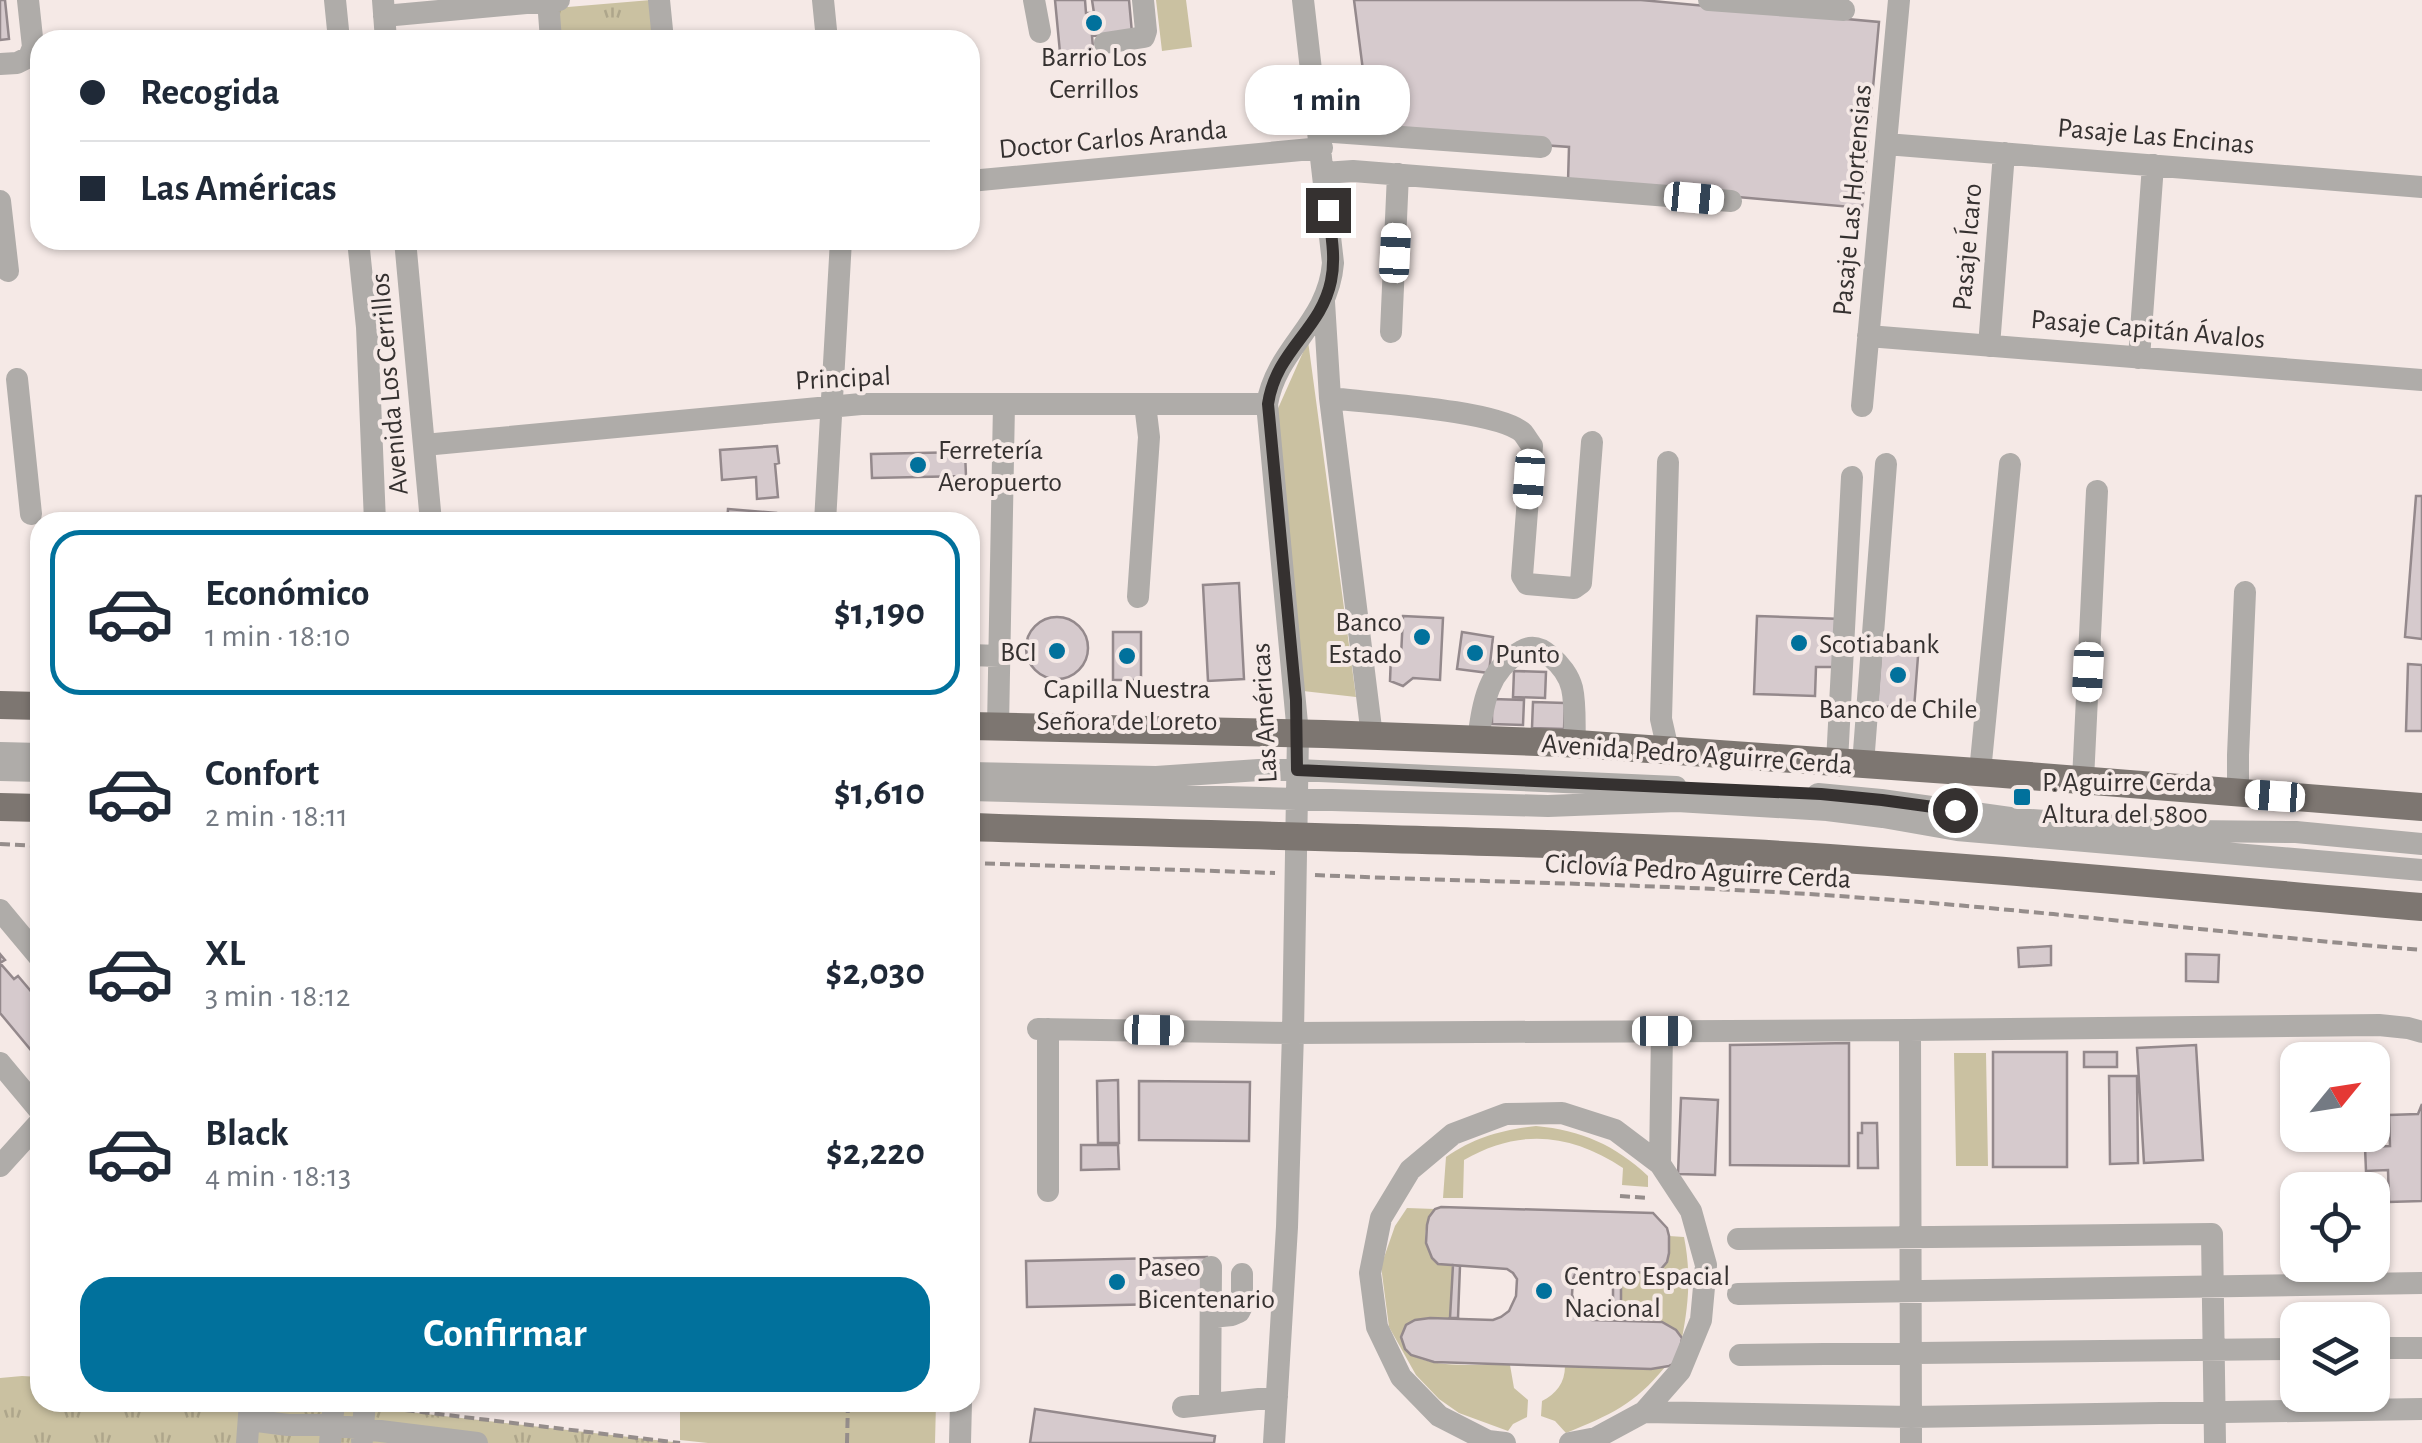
<!DOCTYPE html>
<html lang="es">
<meta charset="utf-8">
<style>
body{margin:0;font-family:"Alegreya Sans",sans-serif;background:#f6f6f7;color:#1f2937;height:100vh;display:flex;flex-direction:column;font-size:38px;white-space:nowrap}
*{box-sizing:border-box;margin:0}
p{font-size:32px;color:#747a83}
.icon{flex:none;width:55px;height:55px;fill:none;stroke:currentColor;stroke-width:2;stroke-linecap:round;stroke-linejoin:round}
.map{position:relative;flex:1;overflow:hidden}
.sheet{position:absolute;left:30px;top:512px;width:950px;height:900px;display:flex;flex-direction:column;background:#fff;border-radius:30px;box-shadow:0 2px 8px #0004}
.sheet>*{flex:none}
.guide{position:absolute;left:30px;top:30px;width:950px;height:220px;border-radius:30px;box-shadow:0 2px 8px #0004;display:grid;align-content:center;height:220px;padding:0 50px;background:#fff}
.needle{width:65px;rotate:60deg}
.buttons{position:absolute;left:2280px;top:1042px;display:grid;gap:20px}
.buttons a{display:grid;place-items:center;width:110px;height:110px;border-radius:20px;background:#fff;box-shadow:0 2px 8px #0004;font-size:50px}
.end{position:absolute;width:45px;height:45px;margin:-22px;border:12px solid #353130;background:#fff;box-shadow:0 0 0 5px #fff}
.from{border-radius:50%}
.bubble{position:absolute;height:70px;border-radius:30px;background:#fff;box-shadow:0 2px 8px #0004;font-size:32px;font-weight:700;line-height:70px;text-align:center}
.car{position:absolute;width:30px;height:60px;margin:-30px -15px;border-radius:12px;box-shadow:0 0 8px 2px #0007;background:linear-gradient(#fff 24%,#345 0 40%,#fff 0 76%,#345 0 86%,#fff 0)}
.guide b{display:flex;align-items:center;gap:35px;height:95px;font-size:38px}
.guide b+b{border-top:2px solid #e0e1e3}
.guide i{width:25px;height:25px;background:#1f2937}
ul{padding:18px 0 0;list-style:none}
li{display:flex;align-items:center;gap:30px;height:165px;margin:0 20px 15px;padding:0 30px;border:5px solid transparent;border-radius:30px}
li div{flex:1}
li b{display:block;font-size:38px}
li em{font-style:normal;font-weight:700}
li.selected{border-color:#01719c}
li>.icon{width:90px;height:90px;stroke-width:1.5}
.button{display:flex;gap:20px;margin-top:auto;padding:20px 50px}
.button a{flex:1;height:115px;border-radius:30px;background:#01719c;color:#fff;font-size:40px;font-weight:700;line-height:115px;text-align:center}
.map>svg:first-child{display:block}
.grass{fill:#cac1a1}
.park{fill:url(#park-tufts)}
.building{fill:#d6cacd;stroke:#94898c;stroke-width:2.5}
.lines{fill:none;stroke-linecap:round;stroke-linejoin:round}
.path{stroke:#958d8b;stroke-width:4;stroke-dasharray:10 5;stroke-linecap:butt}
.minor{stroke:#afaca9;stroke-width:22}
.major{stroke:#7d7671;stroke-width:28}
.route{stroke:#353130;stroke-width:12}
.poi-dot{fill:#01719c;stroke:#f5e9e6;stroke-width:4}
.labels{text-anchor:middle;stroke-width:8;stroke-linejoin:round;paint-order:stroke}
.poi-label{font-size:28px;fill:#353130;stroke:#f5e9e6;text-anchor:start}
.street-label{font-size:28px;fill:#353130;stroke:#f5e9e6}
</style>
<div class="map">
<svg width="2422" height="1443" viewBox="0 0 2422 1443">
<defs>
<pattern id="park-tufts" width="24" height="20" patternUnits="userSpaceOnUse" patternTransform="scale(2.5)"><rect width="24" height="20" fill="#cac1a1"/><path d="M3 7l-1-3M5 7V3M7 7l1-3M15 17l-1-3M17 17v-4M19 17l1-3" fill="none" stroke="#aea68b"/></pattern>
</defs>
<rect width="100%" height="100%" fill="#f5e9e6"/>
<path class="grass" d="M1156,0h30l6,47 -30,4z
M1308,341l48,356 -53,-6 -27,-278z
M1954,1053h32l2,113h-32z
M1536,1126c45,4 79,19 112,50v11l-26,-2 1,-17c-52,-35 -104,-40 -159,-8l-1,38h-20l3,-41c29,-20 56,-27 90,-31z
M1407,1208l28,1c-14,18 -12,38 3,55l15,1 -3,53c-11,0 -22,-1 -33,2 -24,7 -17,32 4,39 26,9 61,5 89,6l4,23 14,12 -1,17 -14,7 -5,7 -49,-18 -20,-14 -23,-24 -27,-48 -8,-61 14,-40z
M1669,1236l15,1c7,35 5,65 -2,101 -15,-20 -38,-16 -61,-17v-49l46,-10z
M1565,1366l86,3 14,-2c-31,38 -55,48 -99,66l-11,-12 -14,-5 1,-15c14,-7 23,-18 23,-35z
M680,1403h256l-1,40h-227l-28,-3z"/>
<path class="park" d="M651,0l4,40h-96l-3,-32z
M22,1376l18,1v25l289,1 353,40h-682v-65z"/>
<path class="building" d="M0,0h5l4,39 -9,1z
M1055,0h30l1,13h8l-2,-13h37l3,33 -40,3 2,24 -33,3z
M1354,0h287l238,22 -17,186 -294,-26 1,-35 -198,-14z
M777,446l2,17 -4,1 3,33 -21,2 -1,-22 -34,3 -2,-30z
M965,452l1,24 -94,2 -1,-24z
M2416,496h6v143l-17,-2z
M728,509l48,4 -1,9h-48z
M1239,583l5,96 -36,2 -5,-96z
M1403,616l40,2 -3,62 -27,-2 -10,8 -13,-5 1,-26 10,1z
M1757,616l85,3 -1,48h-25l-1,29 -61,-2z
M1026 648a31 31 0 1 1 62 0a31 31 0 1 1-62 0Z
M1113,632h28v48h-28z
M1462,632l31,5 -4,36 -32,-4z
M1882,640l37,3 -5,66 -37,-3z
M2408,664l14,1v66h-16z
M1514,671l32,1 -1,26 -32,-1z
M1492,699l32,1 -1,25 -31,-1z
M1533,702l32,1 -1,26 -32,-1z
M2051,946v19l-32,2 -1,-19z
M0,954l5,6 -5,3 14,16 4,-3 22,26v59l-40,-48z
M2186,954l33,1 -1,27 -32,-1z
M1849,1043v123l-119,-1v-120z
M2196,1045l7,115 -59,3 -7,-115z
M1993,1052h74v115h-74z
M2084,1052h33v15h-33z
M2109,1076h28l1,87 -28,1z
M1118,1080l1,63h-21l-1,-62z
M1139,1081l111,1 -1,59 -110,-1z
M1681,1098l37,2 -3,75 -37,-1z
M2422,1104v97l-33,1 -1,-32 -22,1 -1,-24 25,-1 -1,-31 29,-1z
M1862,1123h15l1,45h-20v-35h4z
M1081,1145h37l1,24 -38,1z
M1441,1207l212,6 14,15 2,8v17l-2,9 -6,7 -7,4 -72,-3 -7,4 -2,5 -1,16 6,16 14,9 70,2 14,8 6,8 -4,24 -9,4 -18,3 -217,-7 -23,-7 -6,-6 -4,-12 5,-12 9,-5 15,-2 63,2 8,-3 8,-6 7,-15 1,-17 -4,-6 -6,-4 -69,-5 -6,-6 -6,-15 1,-18 2,-8 6,-8z
M1207,1257l2,46 -182,4 -1,-46z
M1453,1265l7,1 -2,52h-8z
M1613,1271l8,1v49l-8,-1z
M1035,1409l180,27 -1,7h-184z"/>
<g class="lines">
<path class="path" d="M0,844l40,2
M970,863l305,10
M1315,875c183,8 367,9 551,23 186,13 370,37 556,52
M1620,1196l29,2
M392,1402l13,8 275,33
M847,1443l1,-41"/>
<path class="minor" d="M335,0l4,40
M383,0l3,40
M548,0l3,40
M659,0l4,40
M823,0l4,40
M1034,0l6,32
M1709,0l135,10
M384,16l175,-16
M1105,43l39,-6 2,-6 -3,-31
M0,64l17,-1 12,-6 4,-10 -5,-47
M1320,131l221,16
M1886,144l536,43
M1324,173l29,-2 378,30
M970,181l352,-33
M0,201l8,70
M358,240l9,87 8,195
M405,240l26,282
M1324,302l6,96 42,338
M1391,332l7,-158
M1868,336l554,44
M1989,346l15,-193
M2139,358l14,-193
M17,379l14,135
M1330,398c39,5 168,12 193,35 1,1 8,12 9,13l-10,130 5,8 47,4 7,-5 11,-141
M1862,406l37,-406
M424,445l437,-41h406
M1668,462l-7,257 7,31
M825,522l16,-282
M1138,597l11,-160 -4,-33
M970,655l29,1
M998,727l6,-323
M1478,740c5,-36 9,-70 44,-89 10,-6 19,-3 28,5 10,8 19,20 22,32 4,18 2,38 3,56
M0,753l40,1
M1837,762l15,-285
M1863,764l23,-300
M0,770l40,1
M1980,772l30,-308
M970,773l186,4 103,-7h38l379,17
M2083,780l14,-289
M970,790l578,16 129,-5 150,9 56,7 74,13 465,40
M2238,793v-38l7,-163
M1818,794l63,6 136,19 170,12 109,1 126,12
M0,910l40,48
M1038,1029l255,4 617,-3 469,-5 29,3 14,4
M1910,1030l1,413
M0,1063l40,48
M1660,1164l2,-133
M0,1166l40,-44
M1048,1191v-162
M1738,1239l474,-5 3,209
M1738,1294l684,-11
M1211,1317l21,-2 7,-3 3,-6v-32
M2372,1348h50
M1740,1355l558,-6
M1210,1404l1,-137
M1183,1407l94,-10
M1644,1412l267,5 511,-8
M249,1420l39,5h44l145,18
M362,1440l3,-38
M247,1443l3,-41
M330,1443l4,-41
M960,1443l1,-41
M1274,1443l13,-216 6,-194 5,-299 -31,-330c10,-57 61,-80 66,-141l-30,-263
M1505,1443l-17,-2 -49,-25 -38,-39 -24,-50 -7,-54 11,-55 29,-48 43,-36 53,-20 56,-1 53,17 45,34 31,47 15,54 -5,55 -21,51 -36,41 -48,26 -26,5"/>
<path class="major" d="M0,705l40,1
M970,726l354,8 239,9 428,30 431,34
M0,807l40,1
M970,827c260,9 520,12 780,26 224,13 448,35 672,54"/>
</g>
<g class="lines">
<path class="route" d="M1328,210c3,23 8,48 3,71 -10,49 -55,69 -63,123l28,296 1,70 524,24 61,6 73,10"/>
</g>
<g class="poi-dot">
<circle cx="1094" cy="23" r="10"/>
<circle cx="918" cy="465" r="10"/>
<circle cx="1422" cy="637" r="10"/>
<circle cx="1799" cy="643" r="10"/>
<circle cx="1057" cy="651" r="10"/>
<circle cx="1475" cy="653" r="10"/>
<circle cx="1127" cy="656" r="10"/>
<circle cx="1898" cy="675" r="10"/>
<rect x="2012" y="787" width="20" height="20" rx="5"/>
<circle cx="1117" cy="1282" r="10"/>
<circle cx="1544" cy="1291" r="10"/>
</g>
<g class="labels">
<g class="poi-label">
<text x="1094" y="66" text-anchor="middle">Barrio Los<tspan x="1094" dy="32">Cerrillos</tspan></text>
<text x="938" y="459">Ferretería<tspan x="938" dy="32">Aeropuerto</tspan></text>
<text x="1402" y="631" text-anchor="end">Banco<tspan x="1402" dy="32">Estado</tspan></text>
<text x="1819" y="653">Scotiabank</text>
<text x="1037" y="661" text-anchor="end">BCI</text>
<text x="1495" y="663">Punto</text>
<text x="1127" y="698" text-anchor="middle">Capilla Nuestra<tspan x="1127" dy="32">Señora de Loreto</tspan></text>
<text x="1898" y="718" text-anchor="middle">Banco de Chile</text>
<text x="2042" y="791">P. Aguirre Cerda<tspan x="2042" dy="32">Altura del 5800</tspan></text>
<text x="1137" y="1276">Paseo<tspan x="1137" dy="32">Bicentenario</tspan></text>
<text x="1564" y="1285">Centro Espacial<tspan x="1564" dy="32">Nacional</tspan></text>
</g>
<g class="street-label">
<text transform="translate(2156 135) rotate(5)" y="10">Pasaje Las Encinas</text>
<text transform="translate(1113 138) rotate(-5)" y="10">Doctor Carlos Aranda</text>
<text transform="translate(1851 200) rotate(-85)" y="10">Pasaje Las Hortensias</text>
<text transform="translate(1966 247) rotate(-85)" y="10">Pasaje Ícaro</text>
<text transform="translate(2148 328) rotate(5)" y="10">Pasaje Capitán Ávalos</text>
<text transform="translate(843 377) rotate(-3)" y="10">Principal</text>
<text transform="translate(388 384) rotate(-95)" y="10">Avenida Los Cerrillos</text>
<text transform="translate(1263 713) rotate(-93)" y="10">Las Américas</text>
<text transform="translate(1697 753) rotate(4)" y="10">Avenida Pedro Aguirre Cerda</text>
<text transform="translate(1698 870) rotate(3)" y="10">Ciclovía Pedro Aguirre Cerda</text>
</g>
</g>
</svg>
<div class="buttons">
<a><svg class="needle" viewBox="-14 -14 28 28"><path d="M0-13l5 13h-10z" fill="#e53935"/><path d="M0 13l5-13h-10z" fill="#747a83"/></svg></a>
<a><svg class="icon" aria-label="locate" viewBox="0 0 24 24"><circle cx="12" cy="12" r="6"/><path d="M12 2v4M12 18v4M2 12h4M18 12h4"/></svg></a>
<a><svg class="icon" aria-label="layers" viewBox="0 0 24 24"><path d="M12 4l9 5-9 5-9-5zM3 14l9 5 9-5"/></svg></a>
</div>
<i class="end from" style="left:1955px;top:810px"></i>
<i class="end" style="left:1328px;top:210px"></i>
<div class="bubble" style="left:1245px;top:65px;width:165px">1 min</div>
<i class="car" style="left:1694px;top:198px;rotate:95deg"></i>
<i class="car" style="left:1395px;top:253px;rotate:3deg"></i>
<i class="car" style="left:1529px;top:479px;rotate:184deg"></i>
<i class="car" style="left:2088px;top:672px;rotate:183deg"></i>
<i class="car" style="left:2275px;top:796px;rotate:274deg"></i>
<i class="car" style="left:1154px;top:1030px;rotate:91deg"></i>
<i class="car" style="left:1662px;top:1031px;rotate:90deg"></i>
<div class="guide">
<b><i class="from"></i>Recogida</b>
<b><i></i>Las Américas</b>
</div>
<section class="sheet">
<ul>
<li class="selected"><svg class="icon" aria-label="car" viewBox="0 0 24 24"><path d="M5 17H2v-5l4-1 3-4h7l3 4 3 1v5h-3M9 17h6M6 11h13"/><circle cx="7" cy="17" r="2"/><circle cx="17" cy="17" r="2"/></svg><div><b>Económico</b><p>1 min · 18:10</p></div><em>$1,190</em></li>
<li><svg class="icon" aria-label="car" viewBox="0 0 24 24"><path d="M5 17H2v-5l4-1 3-4h7l3 4 3 1v5h-3M9 17h6M6 11h13"/><circle cx="7" cy="17" r="2"/><circle cx="17" cy="17" r="2"/></svg><div><b>Confort</b><p>2 min · 18:11</p></div><em>$1,610</em></li>
<li><svg class="icon" aria-label="car" viewBox="0 0 24 24"><path d="M5 17H2v-5l4-1 3-4h7l3 4 3 1v5h-3M9 17h6M6 11h13"/><circle cx="7" cy="17" r="2"/><circle cx="17" cy="17" r="2"/></svg><div><b>XL</b><p>3 min · 18:12</p></div><em>$2,030</em></li>
<li><svg class="icon" aria-label="car" viewBox="0 0 24 24"><path d="M5 17H2v-5l4-1 3-4h7l3 4 3 1v5h-3M9 17h6M6 11h13"/><circle cx="7" cy="17" r="2"/><circle cx="17" cy="17" r="2"/></svg><div><b>Black</b><p>4 min · 18:13</p></div><em>$2,220</em></li>
</ul>
<div class="button"><a>Confirmar</a></div>
</section>
</div>
